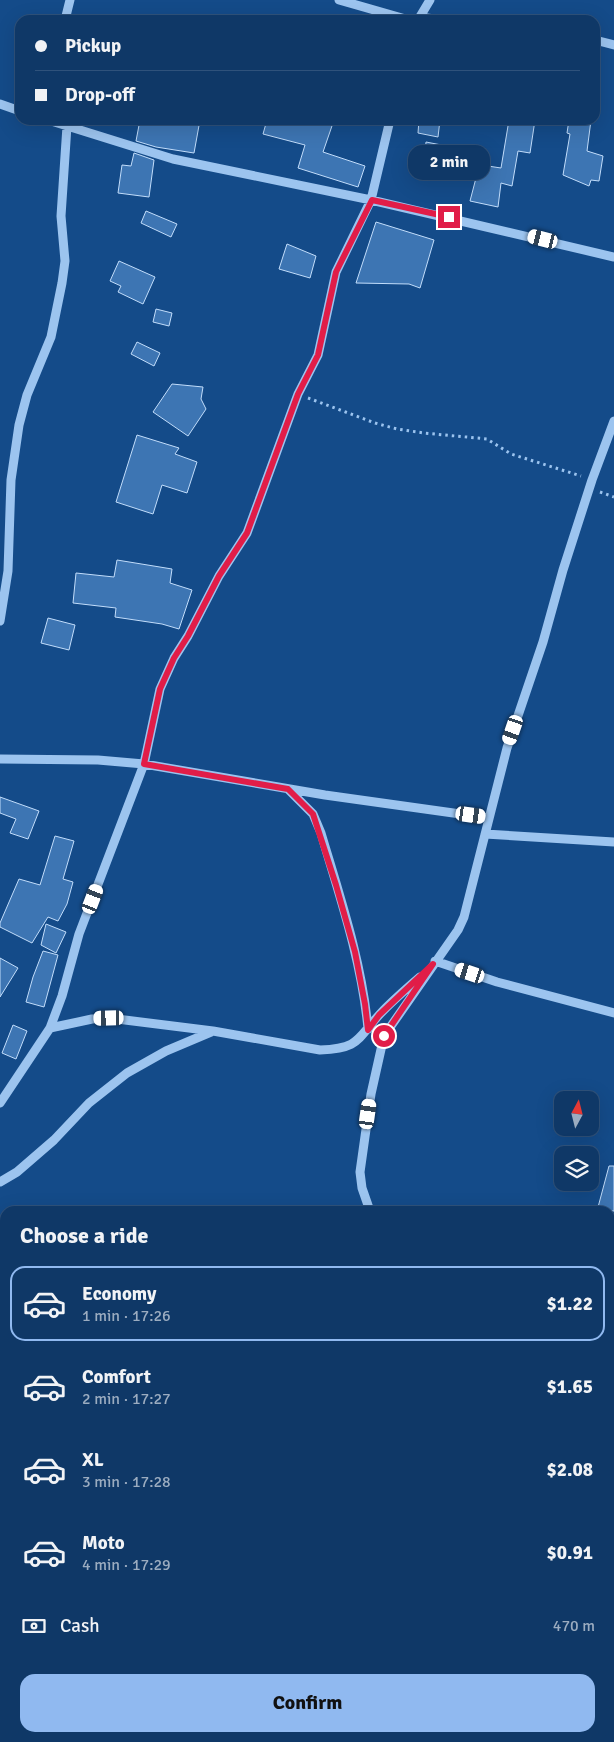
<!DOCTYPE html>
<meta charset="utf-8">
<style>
body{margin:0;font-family:Signika,sans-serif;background:#1d4370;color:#f1f3f6;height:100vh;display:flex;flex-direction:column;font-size:19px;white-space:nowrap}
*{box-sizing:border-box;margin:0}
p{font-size:16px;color:#9bacc0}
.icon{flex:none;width:28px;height:28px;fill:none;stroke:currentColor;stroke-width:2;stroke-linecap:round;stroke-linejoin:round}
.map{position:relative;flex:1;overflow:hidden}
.panel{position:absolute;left:0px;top:1206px;width:615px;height:536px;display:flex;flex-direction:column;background:#0f3867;border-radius:15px 15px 0 0;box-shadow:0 5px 20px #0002,0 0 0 1px #2f527b}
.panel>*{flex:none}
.guide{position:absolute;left:15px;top:15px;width:585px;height:110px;border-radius:15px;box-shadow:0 5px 20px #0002,0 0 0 1px #2f527b;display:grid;align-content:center;height:110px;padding:0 20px;background:#0f3867}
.needle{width:32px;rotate:7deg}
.fabs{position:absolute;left:554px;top:1091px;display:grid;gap:10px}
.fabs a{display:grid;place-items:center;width:45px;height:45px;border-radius:10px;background:#0f3867;box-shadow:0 5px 20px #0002,0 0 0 1px #2f527b;font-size:25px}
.end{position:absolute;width:22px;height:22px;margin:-11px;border:6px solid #e11d48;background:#fff;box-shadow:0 0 0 2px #fff}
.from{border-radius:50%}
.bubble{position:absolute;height:35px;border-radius:15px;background:#0f3867;box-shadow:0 5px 20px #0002,0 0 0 1px #2f527b;font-size:16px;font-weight:700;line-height:35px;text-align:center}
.car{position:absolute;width:15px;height:30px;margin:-15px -8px;border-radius:6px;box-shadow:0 0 4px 1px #0007;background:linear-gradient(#fff 24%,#345 0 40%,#fff 0 76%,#345 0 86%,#fff 0)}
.guide b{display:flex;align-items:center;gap:18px;height:48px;font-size:19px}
.guide b+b{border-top:1px solid #2f527b}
.guide i{width:12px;height:12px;background:#f1f3f6}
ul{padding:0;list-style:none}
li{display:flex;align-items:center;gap:15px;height:75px;margin:0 10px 8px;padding:0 10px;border:2px solid transparent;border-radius:15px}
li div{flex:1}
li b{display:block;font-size:19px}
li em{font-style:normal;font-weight:700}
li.active{border-color:#90b9f0}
li>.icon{width:45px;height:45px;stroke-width:1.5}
h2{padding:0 20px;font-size:22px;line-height:60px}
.pay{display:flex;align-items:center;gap:12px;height:55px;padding:0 20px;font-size:19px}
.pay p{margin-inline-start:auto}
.cta{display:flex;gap:10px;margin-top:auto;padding:10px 20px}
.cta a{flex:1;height:58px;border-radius:15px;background:#90b9f0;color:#111;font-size:20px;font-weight:700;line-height:58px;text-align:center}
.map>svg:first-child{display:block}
.building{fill:#3d75b3;stroke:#c2ddfb}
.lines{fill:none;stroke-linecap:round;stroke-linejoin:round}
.path{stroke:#9cc4ef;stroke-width:3;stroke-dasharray:2.5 4;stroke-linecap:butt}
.minor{stroke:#9cc4ef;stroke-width:9}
.route{stroke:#e11d48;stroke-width:6}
</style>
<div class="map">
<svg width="614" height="1742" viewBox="0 0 614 1742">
<rect width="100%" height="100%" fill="#144b89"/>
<path class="building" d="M140,120h60l-6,33 -38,-6 -20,-6z
M267,120h67l-11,32 42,14 -7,21 -60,-19 7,-23 -42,-11z
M419,120h21l-2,17 -20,-4z
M509,120h26l-5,33 -12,-2 -6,35 -11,-3 -3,24 -28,-6 6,-23 -52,-12 2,-24 31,6 -2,13 46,7z
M569,120h22l-4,31 16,5 -4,25 -8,-1 -2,6 -26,-11 7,-41 -3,-1z
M134,153l20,7 -5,37 -31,-4 4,-28 9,1z
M146,211l31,13 -6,13 -30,-14z
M376,222l58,18 -14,48 -11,-4 -53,-1z
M287,244l29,12 -6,22 -31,-9z
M119,261l36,16 -12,27 -25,-12 3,-6 -11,-5z
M156,309l16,4 -3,13 -16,-4z
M137,342l23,11 -6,13 -23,-12z
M172,384l31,3 -2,12 5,10 -18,27 -35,-24z
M137,435l42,13 -4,6 22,8 -10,31 -25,-8 -9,29 -37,-12z
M117,560l55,9 -2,14 22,7 -13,39 -17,-5 -47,-7 1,-9 -43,-5 3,-30 38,4z
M48,618l27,7 -6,25 -28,-7z
M0,797l39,14 -11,28 -18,-6 6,-14 -16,-6z
M55,836l19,5 -11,38 10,3 -6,22 -9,17 -10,-4 -16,26 -32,-16v-4l19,-44 21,6z
M46,924l20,8 -10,21 -15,-8z
M43,951l15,4 -14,52 -18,-5 7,-25z
M0,958l18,10 -18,29z
M13,1025l14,6 -11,28 -14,-6z
M609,1166h5v45h-17z"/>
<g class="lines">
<path class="path" d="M308,398l67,25 22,6 27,4 63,6 24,15 70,22
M600,492l14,5"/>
<path class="minor" d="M339,0l70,20
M420,17l21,3
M65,20l5,-20
M418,20l12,-20
M595,40l19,5
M0,104l20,7
M48,120l125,39 198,41 243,57
M0,621l8,-50 3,-91 8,-55 8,-30 24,-58 11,-54 3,-22 -4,-45 6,-90
M0,759l98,1 46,4 181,31 164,23
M288,789l25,25 8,19c19,64 41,129 47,196
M485,834l129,8
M435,961l62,21 117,31
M50,1028l42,-9 17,-1 104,13 107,19c40,-2 36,-10 60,-36 12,-13 26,-25 40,-37
M0,1103l50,-75 12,-32 17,-62 65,-170 16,-75 14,-31 14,-22 31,-60 28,-43 51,-139 20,-39 18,-83 35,-72 19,-80
M0,1182l17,-10 37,-32 35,-37 38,-30 39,-22 45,-19
M370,1211l-8,-23 -2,-16 11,-78 13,-58 74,-106 6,-13 43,-169 36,-106 20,-72 29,-90 22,-59
M610,1341l4,-5
M0,1408l5,1
M0,1546l5,10
M610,1616l4,2
M610,1662l4,-12
M100,1738l3,4
M5,1742l13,-4
M208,1742l3,-4
M271,1742l2,-4
M583,1742l2,-4"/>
</g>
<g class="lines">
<path class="route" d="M384,1036l49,-72 -54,51 -11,15 -3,-26 -10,-52 -19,-67 -23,-71 -25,-25 -144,-25 16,-75 14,-31 14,-22 31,-60 28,-43 51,-139 20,-39 18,-83 36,-72 77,17"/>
</g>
</svg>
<div class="fabs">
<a><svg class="needle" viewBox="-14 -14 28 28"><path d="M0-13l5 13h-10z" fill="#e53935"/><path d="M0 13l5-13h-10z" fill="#9bacc0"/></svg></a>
<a><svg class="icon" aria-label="layers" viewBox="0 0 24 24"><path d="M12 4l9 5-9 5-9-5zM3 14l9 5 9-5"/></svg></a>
</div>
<i class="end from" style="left:384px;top:1036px"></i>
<i class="end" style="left:449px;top:217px"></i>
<div class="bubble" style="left:408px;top:145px;width:82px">2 min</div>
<i class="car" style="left:543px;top:239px;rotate:284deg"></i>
<i class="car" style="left:513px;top:730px;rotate:199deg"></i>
<i class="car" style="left:471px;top:815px;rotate:98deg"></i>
<i class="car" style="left:93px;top:899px;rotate:21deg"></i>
<i class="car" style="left:470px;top:973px;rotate:288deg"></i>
<i class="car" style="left:109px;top:1018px;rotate:269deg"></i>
<i class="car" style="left:368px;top:1114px;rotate:8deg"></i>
<div class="guide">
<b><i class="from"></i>Pickup</b>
<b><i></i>Drop-off</b>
</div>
<section class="panel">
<h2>Choose a ride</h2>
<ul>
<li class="active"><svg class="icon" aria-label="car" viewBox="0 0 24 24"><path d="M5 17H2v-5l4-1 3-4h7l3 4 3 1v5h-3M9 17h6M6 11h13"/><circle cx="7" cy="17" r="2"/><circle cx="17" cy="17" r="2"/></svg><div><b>Economy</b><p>1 min · 17:26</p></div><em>$1.22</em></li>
<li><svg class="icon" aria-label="car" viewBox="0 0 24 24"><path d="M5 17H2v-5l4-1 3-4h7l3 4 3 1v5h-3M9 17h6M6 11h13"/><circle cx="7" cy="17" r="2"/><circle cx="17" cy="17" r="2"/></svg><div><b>Comfort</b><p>2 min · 17:27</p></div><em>$1.65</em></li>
<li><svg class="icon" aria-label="car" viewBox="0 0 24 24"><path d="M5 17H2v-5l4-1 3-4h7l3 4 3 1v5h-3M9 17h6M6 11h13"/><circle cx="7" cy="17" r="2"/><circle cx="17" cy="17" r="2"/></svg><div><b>XL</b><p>3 min · 17:28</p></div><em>$2.08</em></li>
<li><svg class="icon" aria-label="car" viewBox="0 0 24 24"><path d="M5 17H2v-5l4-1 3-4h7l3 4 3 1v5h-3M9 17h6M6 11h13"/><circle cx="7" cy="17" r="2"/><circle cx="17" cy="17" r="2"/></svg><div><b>Moto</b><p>4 min · 17:29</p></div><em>$0.91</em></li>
</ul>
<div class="pay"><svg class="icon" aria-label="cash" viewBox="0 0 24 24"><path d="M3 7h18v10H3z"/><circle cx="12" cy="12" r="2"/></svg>Cash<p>470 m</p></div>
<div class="cta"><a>Confirm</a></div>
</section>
</div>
